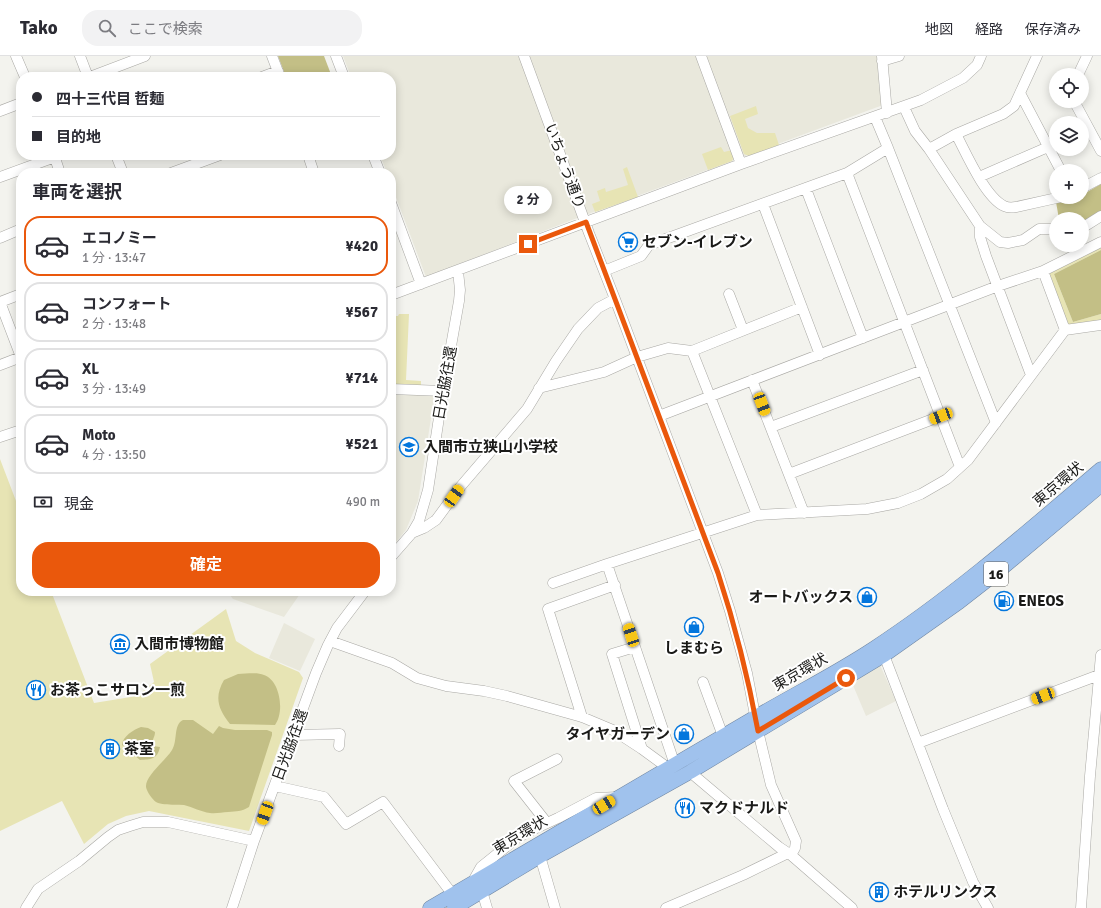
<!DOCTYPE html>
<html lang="ja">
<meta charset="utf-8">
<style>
body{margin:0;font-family:Signika,"Noto Sans JP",sans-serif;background:#f2f2f3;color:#2b2b33;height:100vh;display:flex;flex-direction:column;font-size:15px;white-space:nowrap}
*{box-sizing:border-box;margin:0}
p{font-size:13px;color:#7c7c81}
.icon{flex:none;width:22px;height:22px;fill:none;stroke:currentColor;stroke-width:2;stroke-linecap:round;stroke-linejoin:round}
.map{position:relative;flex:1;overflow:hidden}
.details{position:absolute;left:16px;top:112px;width:380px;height:428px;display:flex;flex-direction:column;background:#fff;border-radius:16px;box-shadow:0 2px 10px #0003}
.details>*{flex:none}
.hud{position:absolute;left:16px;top:16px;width:380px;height:88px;border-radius:16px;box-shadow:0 2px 10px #0003;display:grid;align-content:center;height:88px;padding:0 16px;background:#fff}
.tools{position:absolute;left:1049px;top:12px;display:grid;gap:8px}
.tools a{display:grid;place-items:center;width:40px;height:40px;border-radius:50%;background:#fff;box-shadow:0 2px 10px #0003;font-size:20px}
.end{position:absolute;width:18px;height:18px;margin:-9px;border:5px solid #ea580c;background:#fff;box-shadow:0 0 0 2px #fff}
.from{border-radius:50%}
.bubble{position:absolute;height:28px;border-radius:14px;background:#fff;box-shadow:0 2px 10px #0003;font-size:13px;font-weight:700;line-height:28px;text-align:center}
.car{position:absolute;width:12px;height:24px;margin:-12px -6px;border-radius:5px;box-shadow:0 0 3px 1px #0007;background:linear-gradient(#f5c518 24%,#345 0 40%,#f5c518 0 76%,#345 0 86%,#f5c518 0)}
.hud b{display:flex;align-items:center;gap:14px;height:38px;font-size:15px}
.hud b+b{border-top:1px solid #e1e1e2}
.hud i{width:10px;height:10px;background:#2b2b33}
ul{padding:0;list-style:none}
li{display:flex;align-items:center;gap:12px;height:60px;margin:0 8px 6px;padding:0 8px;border:2px solid #e1e1e2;border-radius:16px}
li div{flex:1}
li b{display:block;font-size:15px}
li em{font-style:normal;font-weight:700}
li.current{border-color:#ea580c}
li>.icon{width:36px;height:36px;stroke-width:1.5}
h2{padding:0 16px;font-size:18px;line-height:48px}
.pay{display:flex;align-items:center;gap:10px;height:44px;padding:0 16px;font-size:15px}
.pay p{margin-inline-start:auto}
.cta{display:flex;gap:8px;margin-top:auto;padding:8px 16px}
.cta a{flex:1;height:46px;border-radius:16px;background:#ea580c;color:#fff;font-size:16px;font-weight:700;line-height:46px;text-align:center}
header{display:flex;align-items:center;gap:24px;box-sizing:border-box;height:56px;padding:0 20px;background:#fff;border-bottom:1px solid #e1e1e2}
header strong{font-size:19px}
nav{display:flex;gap:22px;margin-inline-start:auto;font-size:14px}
.search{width:280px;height:36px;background:#f2f2f3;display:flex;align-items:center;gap:10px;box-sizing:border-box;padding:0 14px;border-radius:16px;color:#7c7c81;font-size:15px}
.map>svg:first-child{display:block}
.built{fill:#e9e8dc}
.green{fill:#e7e4b4}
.water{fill:#c3bf86}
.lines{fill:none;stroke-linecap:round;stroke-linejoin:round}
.minor-casing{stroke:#a9a8a4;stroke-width:11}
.highway-casing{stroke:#7187a2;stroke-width:15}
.minor{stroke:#fff;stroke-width:10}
.highway{stroke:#a0c2ed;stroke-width:14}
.route{stroke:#ea580c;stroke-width:5}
.labels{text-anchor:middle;stroke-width:4;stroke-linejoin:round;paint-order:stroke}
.shield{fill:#fff;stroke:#5f5f5d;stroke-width:1}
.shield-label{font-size:14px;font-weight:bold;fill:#1a1a18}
.street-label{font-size:15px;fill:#1a1a18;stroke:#fff}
.poi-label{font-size:15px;font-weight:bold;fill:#1a1a18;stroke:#fff;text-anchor:start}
</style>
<header>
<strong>Tako</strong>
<div class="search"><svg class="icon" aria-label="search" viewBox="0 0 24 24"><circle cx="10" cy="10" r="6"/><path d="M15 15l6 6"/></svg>ここで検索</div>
<nav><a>地図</a><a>経路</a><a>保存済み</a></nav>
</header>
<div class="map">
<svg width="1101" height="852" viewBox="0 0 1101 852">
<rect width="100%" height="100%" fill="#f3f3ee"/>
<path class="built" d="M343,0h535l5,49 -311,115 -146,57 -35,-93v-11h-4l-7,-18h11v-78h-40z
M391,335l44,2 -17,108 -12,29 -15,18z
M227,535h75l-18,26 -51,-18z
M284,567l31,16 -15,32 -31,-13z
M880,609l16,36 -30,15 -14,-33z"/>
<path class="green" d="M756,50l2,8 -13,5 3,9 9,5h18l4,12 -30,11 -5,-2 -14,-38z
M721,91l3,5 8,-2 2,6 -2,5 -24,9 -6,-16z
M627,111l11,30 -43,15 -3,-8 8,-3 -3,-10 8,-3 1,4 22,-7 -5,-16z
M1101,190v4l-47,24 19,48 28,-8v9l-33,2 -18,-50v-2z
M396,257v3h2l1,-2h10l-3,66 15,1v4l-30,-1v-70z
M0,403l21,55v77h30l43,112 43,-7 17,-14 -4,-18 76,-55 10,32 19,12 44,19 4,6 -54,153 -100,-20 -23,5 -18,8 -24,20 -22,-43 -62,30z"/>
<path class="water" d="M278,0h46l8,21h-46z
M1101,128v28l-19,12v-5h-23l-3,-17 26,-5v-2z
M1101,194v64l-28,8 -19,-48z
M238,618c8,0 19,-2 26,1 16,5 21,37 11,50l-45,-1c-12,-15 -16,-27 -6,-44z
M183,664h10l20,14 6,-8 4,2 12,2h32l5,2v3l-23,72c-8,5 -12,4 -21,5 -6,0 -12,2 -18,1 -9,-1 -17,-6 -26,-8 -9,-1 -20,1 -28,-3 -4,-3 -9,-10 -10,-15 -1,-11 20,-27 26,-37 6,-9 1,-25 11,-30z
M141,671l7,1 7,4c0,6 -4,8 -2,14l7,1c-3,13 -9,12 -20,13l-18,-15c1,-9 11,-15 19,-18z"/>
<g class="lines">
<g class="minor-casing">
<path id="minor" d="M16,0l9,21
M80,0l8,21
M272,0l8,21
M336,0l8,21
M524,0l65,177 26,66 103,274 12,38 17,62 11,58 13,54 25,56 -1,7 -4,7
M701,0l40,108
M882,0l5,57
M882,5l17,-5
M1078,19l9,-19
M90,21l55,-21
M262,21l16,-6
M1020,37l41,78
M1074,45l27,50
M904,51l11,24 14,18 51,77v11l6,19 45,119
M0,55l21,-8
M956,78c10,19 29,63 48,72 4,2 7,2 12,1l45,-10
M888,92l108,275
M929,93l27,-15 47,-20 11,-8 23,-50
M54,99l6,18
M116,99l7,18
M308,99l6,18
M373,99l7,18
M171,117l49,-18
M847,117l113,294
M0,121l55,-20
M979,121l69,-30
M1082,132l19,-10
M806,133l57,149
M391,147l30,81
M763,148l57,151
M980,170l20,16 8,1 15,-3 16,-11h17
M1082,172l19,-12
M0,182l21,-9
M604,215l37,-15 8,-11 198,-72 41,-25 -13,-31
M1043,215l22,59
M729,238l14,36
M391,239l350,-131 180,-64 42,-22 14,-13 4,-9
M0,246l21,55
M0,246l21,-8
M692,295l110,-44
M0,309l21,-8
M752,324l52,133
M539,332l65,-16 33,-15 31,-9 24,3 65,164
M391,333l52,2
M659,360l339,-130 45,-15 58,-29
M771,371l152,-57
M0,381l21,-7
M789,418l152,-58
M412,477l12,-5 12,-8 25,-34 66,-77 29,-48 22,-32 20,-21 17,-9
M391,501l21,-24 7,-12 9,-31 15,-99 16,-90 1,-11 -2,-19
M607,508l68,201
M553,527l54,-19 150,-49 110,-6 31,-6 23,-9 26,-15 21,-19 97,-130 36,-5
M330,585l62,22 25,15 29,8 38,5 23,5 75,21 31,13 29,19 26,19
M635,591l-23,7 30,95
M884,599l59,154 30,73 15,26
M703,626l20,54
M582,661l-34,-108 67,-24
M294,679l46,-1 -1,12
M918,687l181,-68
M690,716l89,75 12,8 61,53
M275,730l49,11 22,27 37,-22 70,93
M547,767l-33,-42 43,-22
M540,800l15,52
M472,827l9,-16 36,-29 15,-8 26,-12 38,-20 22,-1
M482,835l5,17
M26,852l12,-19 41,-28 29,-24 10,-7 12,-4 13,-4h25l86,19
M232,852l22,-67 62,-168 12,-28 9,-17 28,-37
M666,852l77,-33 45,-22
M1081,852l9,-132 11,-121"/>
</g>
<g class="highway-casing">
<path id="highway" d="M430,852c108,-64 216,-126 324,-190 39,-23 81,-44 119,-69 81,-53 154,-117 228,-180
M454,852l86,-52 150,-84 194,-117 75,-53 36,-28 106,-89"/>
</g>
<use href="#minor" class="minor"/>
<use href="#highway" class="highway"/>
</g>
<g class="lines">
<path class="route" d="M528,188l58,-22 132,351c17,52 30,104 40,158l88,-53"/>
</g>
<defs>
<g id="supermarket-ring" transform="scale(1)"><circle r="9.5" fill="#fff" stroke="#0376dd" stroke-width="1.5"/><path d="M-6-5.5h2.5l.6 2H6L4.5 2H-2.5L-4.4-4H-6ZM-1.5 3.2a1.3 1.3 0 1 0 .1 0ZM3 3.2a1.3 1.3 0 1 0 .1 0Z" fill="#0376dd"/></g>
<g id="school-ring" transform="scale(1)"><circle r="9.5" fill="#fff" stroke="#0376dd" stroke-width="1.5"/><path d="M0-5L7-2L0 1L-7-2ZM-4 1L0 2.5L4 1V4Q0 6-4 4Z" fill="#0376dd"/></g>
<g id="shop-ring" transform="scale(1)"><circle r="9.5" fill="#fff" stroke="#0376dd" stroke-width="1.5"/><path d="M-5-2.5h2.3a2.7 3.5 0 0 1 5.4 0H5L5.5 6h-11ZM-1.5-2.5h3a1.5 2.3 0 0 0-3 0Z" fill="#0376dd"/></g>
<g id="fuel-ring" transform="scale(1)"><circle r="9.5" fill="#fff" stroke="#0376dd" stroke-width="1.5"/><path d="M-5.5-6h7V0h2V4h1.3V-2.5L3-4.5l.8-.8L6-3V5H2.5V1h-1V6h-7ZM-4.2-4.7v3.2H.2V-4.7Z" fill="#0376dd"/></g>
<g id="museum-ring" transform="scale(1)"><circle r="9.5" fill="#fff" stroke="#0376dd" stroke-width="1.5"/><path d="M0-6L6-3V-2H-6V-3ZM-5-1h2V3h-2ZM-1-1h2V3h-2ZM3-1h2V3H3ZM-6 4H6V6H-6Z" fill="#0376dd"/></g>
<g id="restaurant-ring" transform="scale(1)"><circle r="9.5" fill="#fff" stroke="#0376dd" stroke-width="1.5"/><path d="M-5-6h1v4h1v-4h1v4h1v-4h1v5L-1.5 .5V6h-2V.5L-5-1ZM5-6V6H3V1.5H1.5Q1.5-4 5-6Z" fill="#0376dd"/></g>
<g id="building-ring" transform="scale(1)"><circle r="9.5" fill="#fff" stroke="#0376dd" stroke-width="1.5"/><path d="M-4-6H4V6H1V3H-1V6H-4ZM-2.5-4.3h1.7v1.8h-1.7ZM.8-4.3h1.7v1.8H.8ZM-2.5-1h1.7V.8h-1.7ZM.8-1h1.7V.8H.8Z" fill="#0376dd"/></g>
</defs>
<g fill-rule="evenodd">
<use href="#supermarket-ring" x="628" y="186"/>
<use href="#school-ring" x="409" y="391"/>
<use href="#shop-ring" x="867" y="541"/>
<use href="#fuel-ring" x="1004" y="545"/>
<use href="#shop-ring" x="694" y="571"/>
<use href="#museum-ring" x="120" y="588"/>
<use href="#restaurant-ring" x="36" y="634"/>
<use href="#shop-ring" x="684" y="678"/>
<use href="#building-ring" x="110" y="693"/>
<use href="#restaurant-ring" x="685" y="752"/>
<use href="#building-ring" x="879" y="836"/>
</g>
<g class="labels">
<rect class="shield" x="984" y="506" width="24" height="24" rx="3"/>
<g class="shield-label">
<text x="996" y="523">16</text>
</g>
<g class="street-label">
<text transform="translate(565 110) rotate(70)" y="5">いちょう通り</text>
<text transform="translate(445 327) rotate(-80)" y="5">日光脇往還</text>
<text transform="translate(1058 428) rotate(-40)" y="5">東京環状</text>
<text transform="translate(800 616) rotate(-30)" y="5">東京環状</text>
<text transform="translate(290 689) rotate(-70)" y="5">日光脇往還</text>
<text transform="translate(520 779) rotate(-31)" y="5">東京環状</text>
</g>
<g class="poi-label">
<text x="642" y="191">セブン-イレブン</text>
<text x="423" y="396">入間市立狭山小学校</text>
<text x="853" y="546" text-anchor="end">オートバックス</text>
<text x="1018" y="550">ENEOS</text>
<text x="134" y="593">入間市博物館</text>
<text x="694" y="597" text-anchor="middle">しまむら</text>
<text x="50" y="639">お茶っこサロン一煎</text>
<text x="670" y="683" text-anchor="end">タイヤガーデン</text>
<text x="124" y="698">茶室</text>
<text x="699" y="757">マクドナルド</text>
<text x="893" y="841">ホテルリンクス</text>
</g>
</g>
</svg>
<div class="tools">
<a><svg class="icon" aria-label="locate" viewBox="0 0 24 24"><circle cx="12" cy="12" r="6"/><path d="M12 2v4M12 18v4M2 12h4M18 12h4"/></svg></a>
<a><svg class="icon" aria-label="layers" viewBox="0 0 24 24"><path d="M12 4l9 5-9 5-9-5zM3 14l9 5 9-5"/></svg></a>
<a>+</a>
<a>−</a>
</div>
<i class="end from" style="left:846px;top:622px"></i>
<i class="end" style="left:528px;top:188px"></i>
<div class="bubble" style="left:504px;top:130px;width:48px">2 分</div>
<i class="car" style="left:762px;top:348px;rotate:159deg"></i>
<i class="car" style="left:941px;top:360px;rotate:249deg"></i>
<i class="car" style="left:454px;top:440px;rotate:35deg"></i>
<i class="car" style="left:631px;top:579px;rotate:342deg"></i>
<i class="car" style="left:1043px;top:640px;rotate:249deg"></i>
<i class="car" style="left:604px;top:749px;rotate:59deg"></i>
<i class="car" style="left:265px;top:757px;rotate:200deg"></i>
<div class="hud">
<b><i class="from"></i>四十三代目 哲麺</b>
<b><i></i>目的地</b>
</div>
<section class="details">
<h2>車両を選択</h2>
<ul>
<li class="current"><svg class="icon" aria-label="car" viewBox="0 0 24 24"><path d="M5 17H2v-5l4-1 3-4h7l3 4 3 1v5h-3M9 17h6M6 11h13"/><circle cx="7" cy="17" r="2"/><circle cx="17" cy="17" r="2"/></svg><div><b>エコノミー</b><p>1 分 · 13:47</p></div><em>¥420</em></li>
<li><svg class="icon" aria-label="car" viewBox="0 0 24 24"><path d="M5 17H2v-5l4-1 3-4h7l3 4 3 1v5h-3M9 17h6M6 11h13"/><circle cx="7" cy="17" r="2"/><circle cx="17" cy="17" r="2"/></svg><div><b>コンフォート</b><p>2 分 · 13:48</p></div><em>¥567</em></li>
<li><svg class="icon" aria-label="car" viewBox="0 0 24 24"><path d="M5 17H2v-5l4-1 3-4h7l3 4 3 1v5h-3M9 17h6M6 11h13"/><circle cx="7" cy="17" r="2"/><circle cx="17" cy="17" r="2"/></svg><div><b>XL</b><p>3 分 · 13:49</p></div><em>¥714</em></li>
<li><svg class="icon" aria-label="car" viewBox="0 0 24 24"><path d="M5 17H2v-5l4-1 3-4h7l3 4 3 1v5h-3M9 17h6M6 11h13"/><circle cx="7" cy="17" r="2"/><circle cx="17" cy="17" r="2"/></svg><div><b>Moto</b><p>4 分 · 13:50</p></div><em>¥521</em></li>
</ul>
<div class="pay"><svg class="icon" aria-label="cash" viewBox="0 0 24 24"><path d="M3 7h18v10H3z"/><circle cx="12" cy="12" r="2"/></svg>現金<p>490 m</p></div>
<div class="cta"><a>確定</a></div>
</section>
</div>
